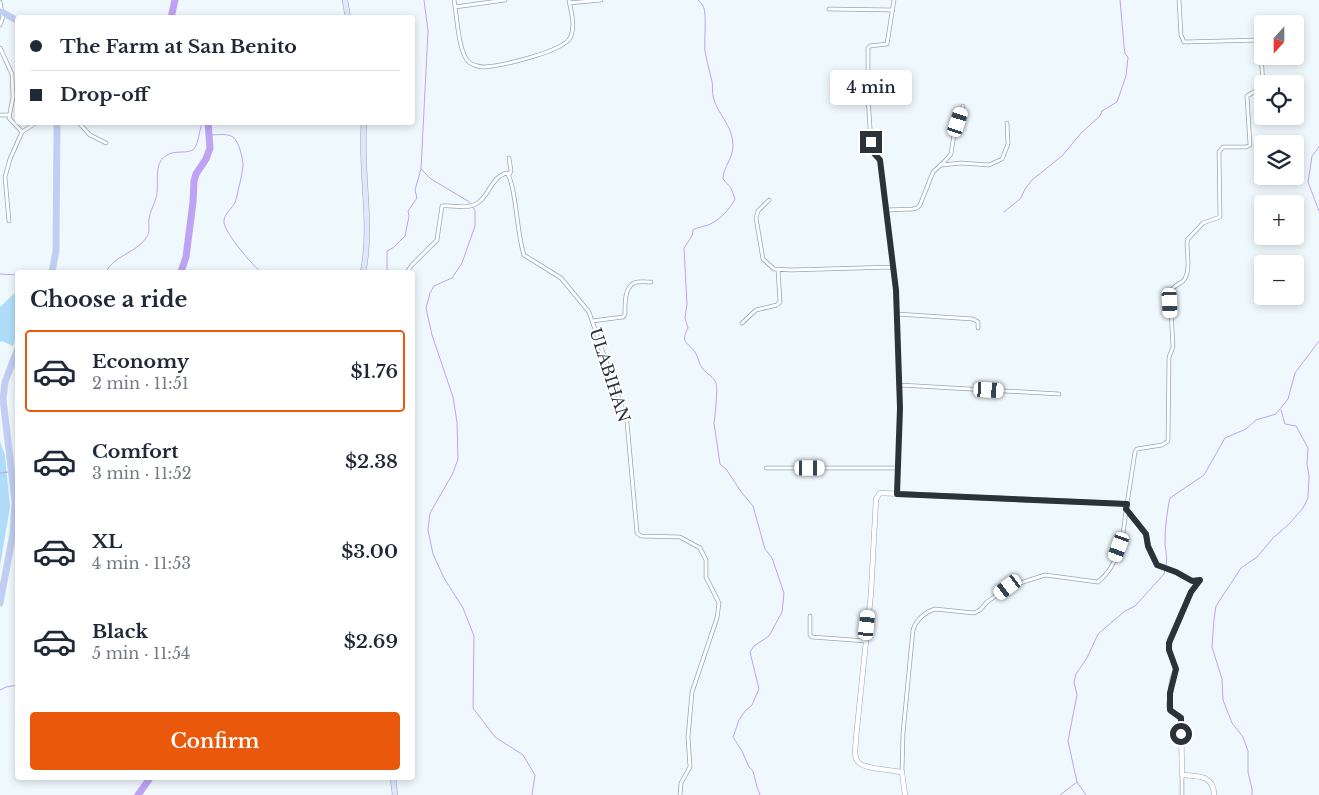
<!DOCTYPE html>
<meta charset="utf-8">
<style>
body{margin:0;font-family:"Libre Baskerville",serif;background:#f6f6f7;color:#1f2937;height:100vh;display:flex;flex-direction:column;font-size:19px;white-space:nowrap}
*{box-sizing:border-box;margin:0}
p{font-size:16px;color:#747a83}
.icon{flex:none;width:28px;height:28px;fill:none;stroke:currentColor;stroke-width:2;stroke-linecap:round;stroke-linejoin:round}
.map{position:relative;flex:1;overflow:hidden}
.drawer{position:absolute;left:15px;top:270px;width:400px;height:510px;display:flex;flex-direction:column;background:#fff;border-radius:5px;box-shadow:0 2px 8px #0003}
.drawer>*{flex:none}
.banner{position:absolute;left:15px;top:15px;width:400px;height:110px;border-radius:5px;box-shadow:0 2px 8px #0003;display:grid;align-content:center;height:110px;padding:0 15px;background:#fff}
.needle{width:32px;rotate:201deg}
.controls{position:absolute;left:1254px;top:15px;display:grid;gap:10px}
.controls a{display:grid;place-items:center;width:50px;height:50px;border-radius:5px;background:#fff;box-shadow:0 2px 8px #0003;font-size:25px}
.end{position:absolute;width:22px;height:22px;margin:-11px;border:6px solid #2a3338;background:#fff;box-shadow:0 0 0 2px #fff}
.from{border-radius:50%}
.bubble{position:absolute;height:35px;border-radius:5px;background:#fff;box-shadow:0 2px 8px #0003;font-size:16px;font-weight:600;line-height:35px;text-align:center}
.car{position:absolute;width:15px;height:30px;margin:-15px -8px;border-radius:6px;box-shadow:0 0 4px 1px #0007;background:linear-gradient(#fff 24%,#345 0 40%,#fff 0 76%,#345 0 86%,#fff 0)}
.banner b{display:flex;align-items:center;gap:18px;height:48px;font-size:19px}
.banner b+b{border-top:1px solid #e0e1e3}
.banner i{width:12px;height:12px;background:#1f2937}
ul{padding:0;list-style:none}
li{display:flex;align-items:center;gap:15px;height:82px;margin:0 10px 8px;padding:0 5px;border:2px solid transparent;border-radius:5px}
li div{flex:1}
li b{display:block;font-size:19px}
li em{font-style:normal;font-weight:600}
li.selected{border-color:#ea580c}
li>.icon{width:45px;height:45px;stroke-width:1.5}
h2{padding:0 15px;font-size:22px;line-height:60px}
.button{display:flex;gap:10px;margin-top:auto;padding:10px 15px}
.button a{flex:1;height:58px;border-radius:5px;background:#ea580c;color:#fff;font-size:20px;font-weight:600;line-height:58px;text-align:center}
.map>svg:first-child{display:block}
.green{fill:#afddf9}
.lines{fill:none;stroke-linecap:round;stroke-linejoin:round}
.stream{stroke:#bea3f3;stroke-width:1}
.river{stroke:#bea3f3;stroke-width:7}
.minor-casing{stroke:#93a8b5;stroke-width:4.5}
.tertiary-casing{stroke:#93a8b5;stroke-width:5.5}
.secondary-casing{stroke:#93a8b5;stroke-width:6}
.primary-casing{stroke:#d0d2d3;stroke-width:7}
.minor{stroke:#fff;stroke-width:3}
.tertiary{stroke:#fff;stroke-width:4.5}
.secondary{stroke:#dee7fb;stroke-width:5}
.primary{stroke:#becef8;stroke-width:5.5}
.route{stroke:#2a3338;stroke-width:6}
.labels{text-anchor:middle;stroke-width:4;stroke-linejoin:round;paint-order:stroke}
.street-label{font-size:16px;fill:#2a3338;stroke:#fff}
</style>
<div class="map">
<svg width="1319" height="795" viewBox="0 0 1319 795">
<rect width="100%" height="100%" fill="#eff8fd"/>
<path class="green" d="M17,291v44l-4,11 -11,-5 -2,1v-35z
M0,442l5,13 5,52 -10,59z"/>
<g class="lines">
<path class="stream" d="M698,0c1,2 4,3 5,6 4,6 1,36 2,45 2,10 4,19 7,30 1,5 0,10 1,15 4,19 20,28 20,50 0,13 -10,21 -10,33l8,9 4,11c-5,10 -16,22 -27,26 -6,2 -10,2 -15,5l-1,6 -8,12 3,56 -2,14 3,10c-9,17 2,14 8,26 3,5 3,11 7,15 4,5 11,8 13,14 2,4 -1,35 -2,40l6,41 6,5 16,24 11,13 12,43 7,9 12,35 -2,19 -13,24 -15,10 -4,6 9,37 -7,16 -7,6 -6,9 -6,17 9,14 7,16 4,4 4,16 3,8
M210,135c7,0 17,-2 23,2 6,5 10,21 10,29 -1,10 -5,24 -7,34 -2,8 -13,13 -12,23 2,11 28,42 37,49
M1319,147l-7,9 -4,26 11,29
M421,169l10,10 37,22 7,9v16l-13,37 -10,15 -18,8 -4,7 -4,15 6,27 21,62 4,25 1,37 -6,16 -22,38 -2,17 5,24 11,24 19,30 11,28 -1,72 22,29 28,18 12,20 -3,20
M1004,212l17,-14 4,-9 7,-9 31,-25 18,-22 19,-17 2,-5 15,-9 9,-26 2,-19 -3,-3 -1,-9 -4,-45
M106,272c7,-16 30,-19 40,-34 5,-6 2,-12 3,-19 1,-8 5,-14 7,-21 4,-13 -4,-35 11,-43 8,-5 18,-1 26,-5 7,-8 5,-19 10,-28
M387,272v-21l7,-4 11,-11 4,-20 -1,-5 9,-13 -2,-8 6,-21 7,-138 -4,-31
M0,274l18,1
M13,472l5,3
M0,473l9,-1
M1166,565c2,-8 -1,-15 -1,-23 0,-16 2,-30 5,-44l34,-23 21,-37 21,-9 10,-9 20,-6 12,-15 7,-26 24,-32
M0,690l6,-3 12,-2
M1060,795l17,-13
M1086,795l-9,-13 -9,-41 9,-46 -3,-13 2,-8 11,-16 11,-24 27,-23 10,-5 29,-32 1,-5
M1252,795v-6l-4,-17v-21l-5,-14 -11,-14 -9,-23 -1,-21 -10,-32 2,-28 2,-13 25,-38 16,-11 16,-19 16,-14 14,-16 5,-10 1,-22 -2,-12 1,-16 -12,-22 -11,-2 -4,-14"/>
<path class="river" d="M171,18l4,-18
M181,272l5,-15 7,-55 1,-21 2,-7 10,-15 4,-11 -2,-26
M138,795l12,-17"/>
<g class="minor-casing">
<path id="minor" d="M454,0c3,14 4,55 16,63 3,2 10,4 14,4 17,-1 78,-15 86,-29 6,-12 1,-26 -1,-38
M894,0l-7,44 -17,2 -2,2v50l3,44 1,9 8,9 16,130 4,118 -3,86
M1179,0l2,35 3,7 76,-2 3,44
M0,2l3,15 -3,8
M569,3l32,-3
M455,7l50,-7
M829,9l64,1
M0,48l12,26 1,23 -4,21 13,14 -12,27 -5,18 4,44
M0,115h9
M78,122l12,13 16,8
M22,132l15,-10
M509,158l2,13 -2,4
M942,165l19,-2 28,2 13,-6 6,-15 -1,-21
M769,200l-11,11 -2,7 7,41 11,10 17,1 102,-3
M886,210l27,-1 4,-1 3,-3 13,-33 11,-10 7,-8 4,-26 8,-22
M407,272l5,-7 25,-25 5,-34c10,-1 22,3 32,-1 15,-6 16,-28 33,-32 9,12 10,63 17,82l37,23 28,34 38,110 10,111 4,3 39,1 20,11 6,12v17l13,26 -2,15 -25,74 -4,45 2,30 -9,16 -1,12
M897,314l76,5 5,3v6
M592,321l31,-4 2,-3c0,-9 -1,-26 9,-31 5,-2 12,-1 17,-1
M742,323l14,-13 21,-5 3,-3 -2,-32
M900,385l159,9
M766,468h132
M1127,504l8,-52 2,-3 25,-4 6,-4 1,-84 4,-10 -3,-55c3,-6 8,-7 13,-11 8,-8 4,-27 4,-38l1,-4 15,-16 17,-6 -1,-65 4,-5h23l4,-2 -3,-49 15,-9
M810,616v19l2,2 54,4
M902,772l1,-39 10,-103c3,-10 12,-18 22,-21l39,4 6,-3 7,-8 21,-15 37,-12 53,7c21,-16 26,-48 28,-73
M1182,775v20"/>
</g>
<g class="tertiary-casing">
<path id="tertiary" d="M905,795l-3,-23c-9,-2 -39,-3 -44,-10 -5,-5 -2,-18 -2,-24l15,-145 5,-94 4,-6 247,11 -1,5 20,25 2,13 9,18 19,7 17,9 7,-1 -9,12 -21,47 -1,10 7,20 -4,11 -3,26c1,8 7,7 12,11l1,58c16,1 32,0 32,20"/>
</g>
<g class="secondary-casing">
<path id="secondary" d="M345,0l3,18
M363,272c10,-47 -3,-101 1,-150
M393,778l2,17"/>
</g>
<g class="primary-casing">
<path id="primary" d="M0,11l18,10
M52,272l4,-21 1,-129
M0,603l13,-70 2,-31 -12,-103 2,-17 13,-34"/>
</g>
<use href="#minor" class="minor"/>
<use href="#tertiary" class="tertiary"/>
<use href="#secondary" class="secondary"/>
<use href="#primary" class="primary"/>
</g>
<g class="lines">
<path class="route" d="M871,142l1,9 8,9 16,130 4,118 -3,86 230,10 -1,5 20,25 2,12 9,19 19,7 16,9 8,-1 -9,12 -22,51v7l7,19 -6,24v17l11,8v16"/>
</g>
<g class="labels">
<g class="street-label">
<text transform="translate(610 375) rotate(72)" y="6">ULABIHAN</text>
</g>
</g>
</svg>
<div class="controls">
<a><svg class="needle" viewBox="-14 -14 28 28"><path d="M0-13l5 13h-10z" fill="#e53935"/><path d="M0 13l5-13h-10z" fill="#747a83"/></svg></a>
<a><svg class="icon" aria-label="locate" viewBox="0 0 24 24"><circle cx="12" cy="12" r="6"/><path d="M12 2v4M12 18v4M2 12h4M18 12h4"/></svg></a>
<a><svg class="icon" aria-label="layers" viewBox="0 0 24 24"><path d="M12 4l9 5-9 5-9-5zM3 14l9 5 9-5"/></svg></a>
<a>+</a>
<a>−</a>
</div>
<i class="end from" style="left:1181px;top:734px"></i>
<i class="end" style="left:871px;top:142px"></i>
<div class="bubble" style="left:830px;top:70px;width:82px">4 min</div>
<i class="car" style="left:958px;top:122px;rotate:18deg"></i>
<i class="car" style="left:1170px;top:303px;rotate:177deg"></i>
<i class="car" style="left:989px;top:390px;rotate:93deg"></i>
<i class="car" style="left:810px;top:468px;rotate:90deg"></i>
<i class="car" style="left:1119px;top:547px;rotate:200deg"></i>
<i class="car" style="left:1008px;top:587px;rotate:233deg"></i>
<i class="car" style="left:867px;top:625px;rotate:6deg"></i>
<div class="banner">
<b><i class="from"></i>The Farm at San Benito</b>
<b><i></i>Drop-off</b>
</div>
<section class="drawer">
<h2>Choose a ride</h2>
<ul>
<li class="selected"><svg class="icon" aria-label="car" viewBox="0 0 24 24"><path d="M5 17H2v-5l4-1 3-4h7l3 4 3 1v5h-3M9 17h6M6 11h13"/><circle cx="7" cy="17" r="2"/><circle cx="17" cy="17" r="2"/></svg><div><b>Economy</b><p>2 min · 11:51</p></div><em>$1.76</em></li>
<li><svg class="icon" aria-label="car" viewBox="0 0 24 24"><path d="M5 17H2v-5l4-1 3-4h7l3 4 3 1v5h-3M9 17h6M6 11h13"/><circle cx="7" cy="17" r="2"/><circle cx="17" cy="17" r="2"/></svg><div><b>Comfort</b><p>3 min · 11:52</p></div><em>$2.38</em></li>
<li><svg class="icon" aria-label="car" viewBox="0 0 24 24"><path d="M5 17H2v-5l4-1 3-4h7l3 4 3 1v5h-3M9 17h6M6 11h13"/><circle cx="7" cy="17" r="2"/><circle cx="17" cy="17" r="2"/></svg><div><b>XL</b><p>4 min · 11:53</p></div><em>$3.00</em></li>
<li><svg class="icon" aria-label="car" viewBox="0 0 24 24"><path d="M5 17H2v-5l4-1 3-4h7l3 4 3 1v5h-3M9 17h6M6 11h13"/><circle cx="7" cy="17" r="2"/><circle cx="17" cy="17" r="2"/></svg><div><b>Black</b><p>5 min · 11:54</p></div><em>$2.69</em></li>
</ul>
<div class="button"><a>Confirm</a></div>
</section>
</div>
